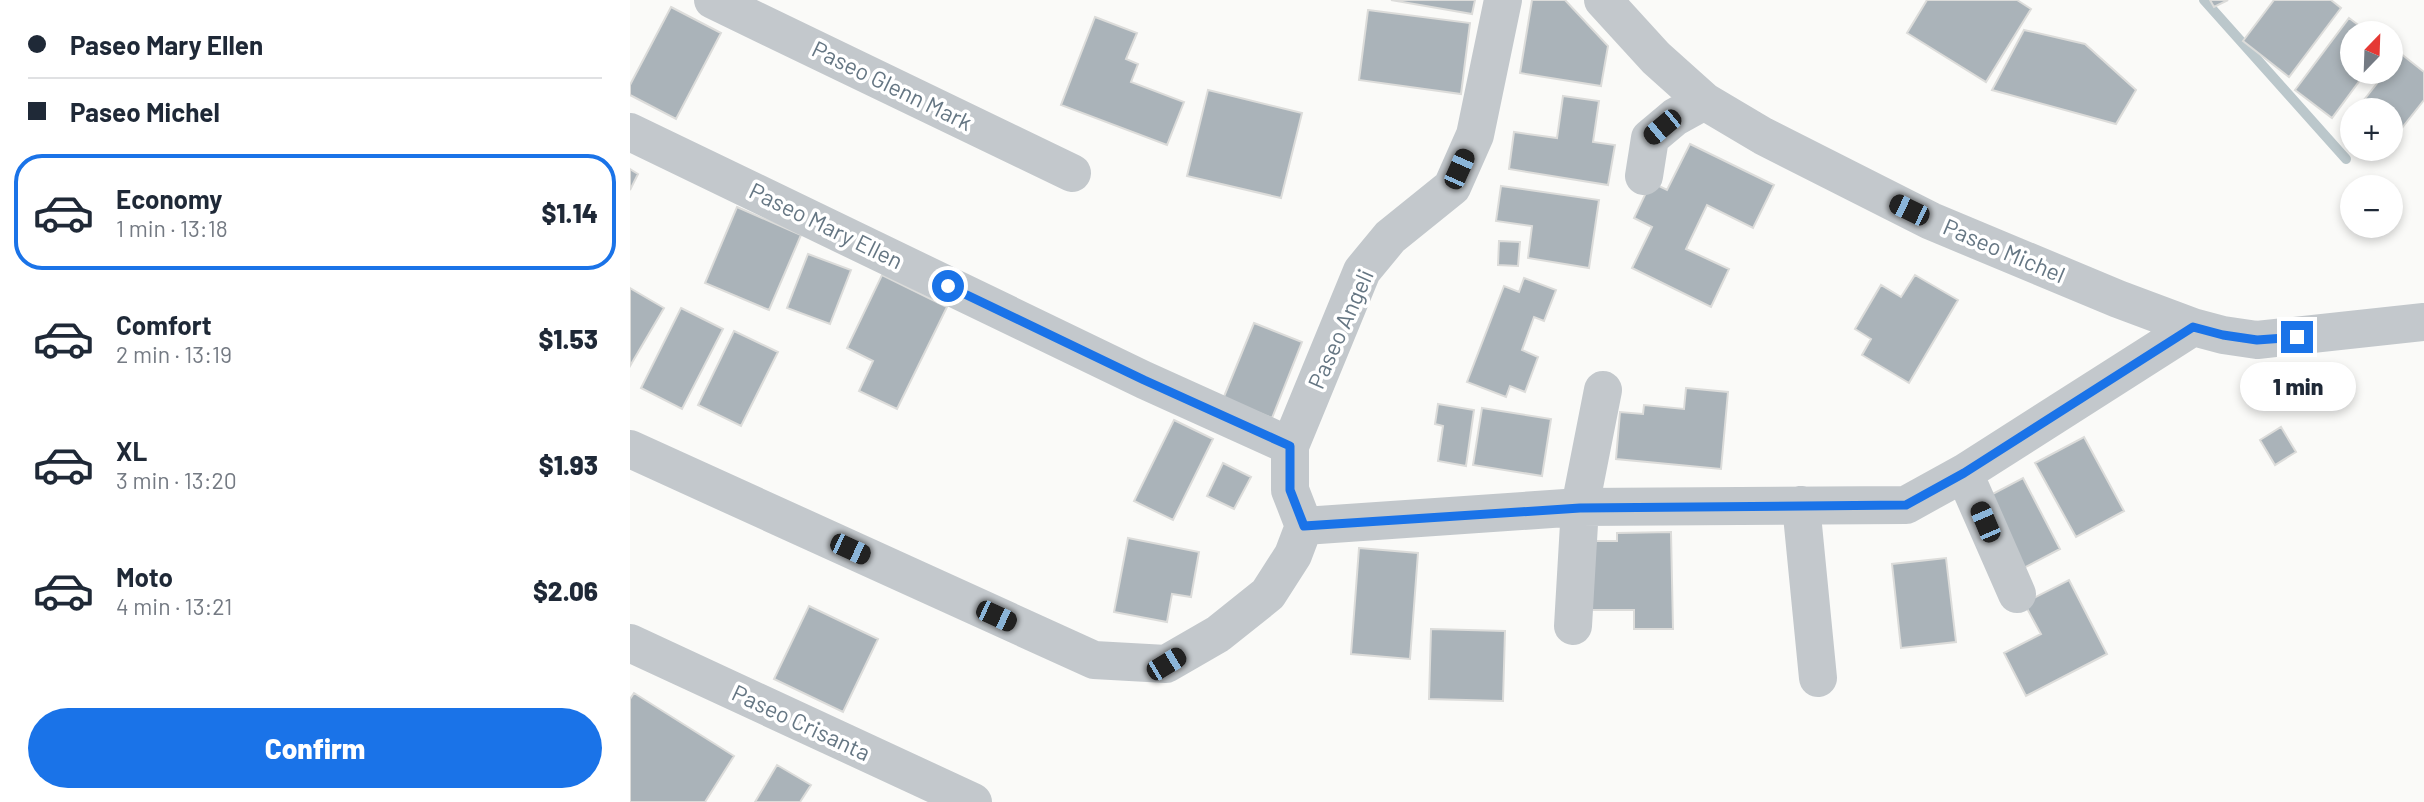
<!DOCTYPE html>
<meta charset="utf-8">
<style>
body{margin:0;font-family:Barlow,sans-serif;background:#f2f2f3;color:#1f2937;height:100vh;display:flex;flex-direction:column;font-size:26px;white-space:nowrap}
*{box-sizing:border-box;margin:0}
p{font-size:23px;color:#747a83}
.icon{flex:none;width:38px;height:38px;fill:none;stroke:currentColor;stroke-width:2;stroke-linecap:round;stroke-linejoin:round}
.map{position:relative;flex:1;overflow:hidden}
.drawer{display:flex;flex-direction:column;background:#fff;width:630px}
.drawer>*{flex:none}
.banner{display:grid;align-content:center;height:154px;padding:0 28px;background:#fff}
.needle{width:46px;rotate:23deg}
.buttons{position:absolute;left:1710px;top:21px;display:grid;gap:14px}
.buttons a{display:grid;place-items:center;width:63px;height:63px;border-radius:50%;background:#fff;box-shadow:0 4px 10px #0003;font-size:35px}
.end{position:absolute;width:32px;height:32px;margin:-16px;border:9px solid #1a73e8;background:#fff;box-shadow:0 0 0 4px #fff}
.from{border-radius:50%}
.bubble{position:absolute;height:49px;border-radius:24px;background:#fff;box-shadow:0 4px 10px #0003;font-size:23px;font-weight:800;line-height:49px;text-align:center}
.car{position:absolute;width:21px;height:42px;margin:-21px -10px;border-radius:9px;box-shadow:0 0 5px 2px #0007;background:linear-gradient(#222 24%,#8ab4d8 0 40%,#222 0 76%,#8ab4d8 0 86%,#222 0)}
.banner b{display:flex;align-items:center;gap:24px;height:66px;font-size:26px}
.banner b+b{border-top:2px solid #e0e1e3}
.banner i{width:18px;height:18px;background:#1f2937}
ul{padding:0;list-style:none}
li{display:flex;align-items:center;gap:21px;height:116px;margin:0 14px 10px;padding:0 14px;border:4px solid transparent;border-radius:28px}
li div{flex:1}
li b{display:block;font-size:26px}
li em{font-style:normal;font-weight:800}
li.current{border-color:#1a73e8}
li>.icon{width:63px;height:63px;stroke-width:1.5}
.button{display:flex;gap:14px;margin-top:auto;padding:14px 28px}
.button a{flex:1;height:80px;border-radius:42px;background:#1a73e8;color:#fff;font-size:28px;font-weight:800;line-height:80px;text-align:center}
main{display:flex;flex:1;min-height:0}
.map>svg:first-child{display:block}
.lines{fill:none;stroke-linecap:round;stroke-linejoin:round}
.stream{stroke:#bbc7cb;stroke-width:10}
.building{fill:#aab3b9;stroke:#dcdcda;stroke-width:2}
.minor{stroke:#c3c8cc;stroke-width:38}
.route{stroke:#1a73e8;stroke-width:9}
.labels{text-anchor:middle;stroke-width:7;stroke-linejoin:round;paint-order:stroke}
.street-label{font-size:23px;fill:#657683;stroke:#fff}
</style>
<main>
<section class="drawer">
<div class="banner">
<b><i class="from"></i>Paseo Mary Ellen</b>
<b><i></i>Paseo Michel</b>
</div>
<ul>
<li class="current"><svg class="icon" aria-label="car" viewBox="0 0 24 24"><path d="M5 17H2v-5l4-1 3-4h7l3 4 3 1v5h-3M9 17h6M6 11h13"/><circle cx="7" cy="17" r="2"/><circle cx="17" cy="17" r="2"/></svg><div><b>Economy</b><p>1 min · 13:18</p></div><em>$1.14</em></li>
<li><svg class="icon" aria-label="car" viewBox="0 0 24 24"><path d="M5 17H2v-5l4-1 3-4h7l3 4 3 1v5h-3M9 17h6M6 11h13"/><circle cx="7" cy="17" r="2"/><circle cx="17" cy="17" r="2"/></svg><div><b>Comfort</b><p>2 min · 13:19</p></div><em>$1.53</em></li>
<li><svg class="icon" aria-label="car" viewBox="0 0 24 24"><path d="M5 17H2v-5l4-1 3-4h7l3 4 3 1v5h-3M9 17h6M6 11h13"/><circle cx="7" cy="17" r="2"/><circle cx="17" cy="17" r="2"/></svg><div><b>XL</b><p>3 min · 13:20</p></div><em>$1.93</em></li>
<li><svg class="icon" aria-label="car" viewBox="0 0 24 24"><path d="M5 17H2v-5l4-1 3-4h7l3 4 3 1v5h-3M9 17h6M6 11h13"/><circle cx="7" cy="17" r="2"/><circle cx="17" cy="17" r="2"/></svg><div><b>Moto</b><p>4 min · 13:21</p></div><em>$2.06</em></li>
</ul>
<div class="button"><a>Confirm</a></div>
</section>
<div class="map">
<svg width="1794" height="802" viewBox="0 0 1794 802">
<rect width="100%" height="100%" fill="#fafaf8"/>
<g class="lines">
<path class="stream" d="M1574,0l142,159"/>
</g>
<path class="building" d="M761,0h84l-3,14z
M902,0h33l43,46 -7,40 -81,-13z
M1297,0h90l14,9 -45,73 -79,-49z
M1580,0h18l-14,7z
M1644,0h57l10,8 -52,69 -46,-36z
M41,7l50,26 -45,86 -46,-24v-10z
M738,10l102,13 -9,71 -102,-14z
M465,17l42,16 -11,26 12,5 -7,18 53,20 -17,43 -106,-40z
M1719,18l20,15h-17v39h14l-34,46 -37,-28z
M1394,30l61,14 51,46 -20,34 -124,-34z
M1770,53l24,19v28l-34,43v-33h-34l30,-38h4v-6z
M578,90l94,23 -21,85 -94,-22z
M933,96l36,5 -6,41 22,3 -7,40 -99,-16 5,-37 43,6z
M1722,115v17l-8,-7z
M1060,144l84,41 -21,43 -46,-23 -21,44 43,20 -18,38 -79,-39 20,-41 -18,-9 17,-36 16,8z
M0,169l8,5 -8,16z
M871,186l98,14 -10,68 -61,-10 4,-32 -36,-5z
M107,207l64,28 -32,75 -64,-27z
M869,241l21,1 -2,24 -20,-1z
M178,254l43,16 -21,54 -43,-16z
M252,275l65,32 -50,102 -38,-18 14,-30 -26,-13z
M1285,275l43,25 -49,83 -47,-28 9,-16 -16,-10 26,-44 20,12z
M894,278l32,12 -12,31 -10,-4 -12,33 16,7 -13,35 -15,-6 -4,11 -39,-15 37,-96 15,6z
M0,288l34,20 -34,58z
M51,308l42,21 -41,80 -41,-21z
M624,323l48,19 -30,76 -49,-19z
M104,331l44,21 -37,74 -43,-21z
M1056,388l42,4 -7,77 -105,-10 4,-47 23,2 1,-9 40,4z
M808,404l36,6 -8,56 -28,-5 5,-35 -8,-2z
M852,408l69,11 -9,57 -69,-11z
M544,420l39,19 -40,81 -39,-19z
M1651,427l15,25 -21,13 -15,-25z
M1454,437l40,74 -48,26 -41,-74z
M593,463l28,14 -17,32 -27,-13z
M1393,478l37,71 -40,21 -37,-71z
M1041,532l2,97h-39v-19h-42l-1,-69h26v-8z
M498,538l71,14 -8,45 -19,-3 -5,28 -53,-10z
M729,548l59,5 -8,106 -59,-5z
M1316,558l10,84 -55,6 -9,-84z
M1439,580l38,74 -81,42 -22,-43 37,-19 -17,-31z
M179,606l69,33 -35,73 -69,-33z
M801,629l74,2 -2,70 -74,-2z
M4,693l100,63 -29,46h-75v-103z
M147,765l34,20 -11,17h-45z"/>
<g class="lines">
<path class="minor" d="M83,0l359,173
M973,0l53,58 48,43 59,35 168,85 187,78 75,28 30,8 34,5 167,-18
M0,132l514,248 146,66v44l14,36
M1014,176l6,-38 25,-21 29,-16
M660,446l72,-175 28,-34 62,-50 23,-52 28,-135
M0,449l464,211 72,4 52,-30 50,-40 25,-39 11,-29
M1334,473l53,121
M1171,505l17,173
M674,526l276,-19 326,-2 58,-32 229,-146
M943,626l7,-119 23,-117
M0,643l343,159"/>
</g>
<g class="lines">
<path class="route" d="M318,286l196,94 146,66v44l14,36 276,-18 326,-3 58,-32 229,-146 30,8 34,5 40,-3"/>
</g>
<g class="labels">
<g class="street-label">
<text transform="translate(262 86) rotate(26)" y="8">Paseo Glenn Mark</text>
<text transform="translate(196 226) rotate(26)" y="8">Paseo Mary Ellen</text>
<text transform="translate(1374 251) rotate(23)" y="8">Paseo Michel</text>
<text transform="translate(711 329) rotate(-66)" y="8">Paseo Angeli</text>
<text transform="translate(171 723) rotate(25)" y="8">Paseo Crisanta</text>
</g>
</g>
</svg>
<div class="buttons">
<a><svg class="needle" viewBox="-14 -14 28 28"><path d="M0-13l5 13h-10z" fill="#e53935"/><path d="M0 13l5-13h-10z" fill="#747a83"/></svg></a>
<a>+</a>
<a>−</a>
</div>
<i class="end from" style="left:318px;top:286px"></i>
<i class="end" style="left:1667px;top:337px"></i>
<div class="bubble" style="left:1610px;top:362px;width:116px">1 min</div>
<i class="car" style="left:1032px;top:127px;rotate:230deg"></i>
<i class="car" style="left:829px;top:169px;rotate:24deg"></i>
<i class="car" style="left:1279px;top:210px;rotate:296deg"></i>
<i class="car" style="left:1355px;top:522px;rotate:337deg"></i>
<i class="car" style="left:220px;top:549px;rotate:115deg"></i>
<i class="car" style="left:366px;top:616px;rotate:115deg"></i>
<i class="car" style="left:536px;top:664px;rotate:59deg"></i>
</div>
</main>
